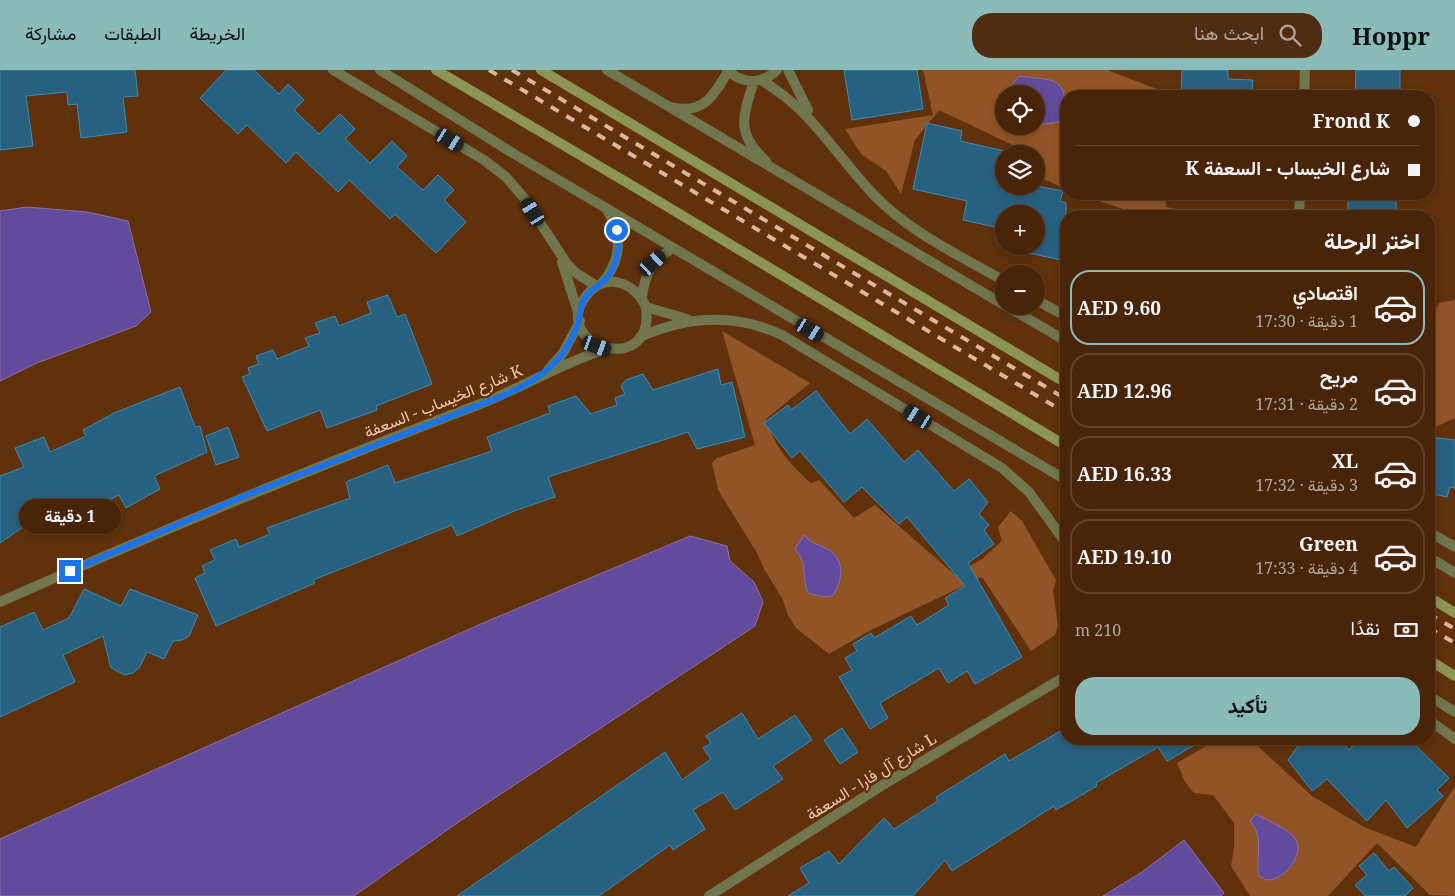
<!DOCTYPE html>
<html lang="ar">
<meta charset="utf-8">
<style>
body{margin:0;font-family:"Noto Serif",Vazirmatn,serif;background:#4f2d12;color:#f1f3f6;direction:rtl;height:100vh;display:flex;flex-direction:column;font-size:19px;white-space:nowrap}
*{box-sizing:border-box;margin:0}
p{font-size:16px;color:#b1a59c}
.icon{flex:none;width:28px;height:28px;fill:none;stroke:currentColor;stroke-width:2;stroke-linecap:round;stroke-linejoin:round}
.map{position:relative;flex:1;overflow:hidden;direction:ltr}
.drawer{position:absolute;left:1060px;top:140px;width:375px;height:535px;display:flex;flex-direction:column;background:#482508;border-radius:20px;box-shadow:0 2px 8px #0003,0 0 0 1px #604229;direction:rtl}
.drawer>*{flex:none}
.hud{position:absolute;left:1060px;top:20px;width:375px;height:110px;border-radius:20px;box-shadow:0 2px 8px #0003,0 0 0 1px #604229;direction:rtl;display:grid;align-content:center;height:110px;padding:0 15px;background:#482508}
.fabs{position:absolute;left:995px;top:15px;display:grid;gap:10px}
.fabs a{display:grid;place-items:center;width:50px;height:50px;border-radius:50%;background:#482508;box-shadow:0 2px 8px #0003,0 0 0 1px #604229;font-size:25px}
.end{position:absolute;width:22px;height:22px;margin:-11px;border:6px solid #1a73e8;background:#fff;box-shadow:0 0 0 2px #fff}
.from{border-radius:50%}
.bubble{position:absolute;height:35px;border-radius:18px;background:#482508;box-shadow:0 2px 8px #0003,0 0 0 1px #604229;font-size:16px;font-weight:700;line-height:35px;text-align:center;direction:rtl}
.car{position:absolute;width:15px;height:30px;margin:-15px -8px;border-radius:6px;box-shadow:0 0 4px 1px #0007;background:linear-gradient(#222 24%,#8ab4d8 0 40%,#222 0 76%,#8ab4d8 0 86%,#222 0)}
.hud b{display:flex;align-items:center;gap:18px;height:48px;font-size:19px}
.hud b+b{border-top:1px solid #604229}
.hud i{width:12px;height:12px;background:#f1f3f6}
ul{padding:0;list-style:none}
li{display:flex;align-items:center;gap:15px;height:75px;margin:0 10px 8px;padding:0 5px;border:2px solid #604229;border-radius:20px}
li div{flex:1}
li b{display:block;font-size:19px}
li em{font-style:normal;font-weight:700}
li.on{border-color:#8bbbb9}
li>.icon{width:45px;height:45px;stroke-width:1.5}
h2{padding:0 15px;font-size:22px;line-height:60px}
.pay{display:flex;align-items:center;gap:12px;height:55px;padding:0 15px;font-size:19px}
.pay p{margin-inline-start:auto}
.action{display:flex;gap:10px;margin-top:auto;padding:10px 15px}
.action a{flex:1;height:58px;border-radius:20px;background:#8bbbb9;color:#111;font-size:20px;font-weight:700;line-height:58px;text-align:center}
header{display:flex;align-items:center;gap:30px;box-sizing:border-box;height:70px;padding:0 25px;background:#8bbbb9;color:#111}
header strong{font-size:24px}
nav{display:flex;gap:28px;margin-inline-start:auto;font-size:18px}
.search{width:350px;height:45px;background:#4f2d12;display:flex;align-items:center;gap:12px;box-sizing:border-box;padding:0 18px;border-radius:20px;color:#b1a59c;font-size:19px}
.map>svg:first-child{display:block}
.green{fill:#915427;fill-rule:evenodd}
.water{fill:#624b9c;stroke:#8d71a3}
.building{fill:#28617f;stroke:#368eb9}
.lines{fill:none;stroke-linecap:round;stroke-linejoin:round}
.minor{stroke:#72764f;stroke-width:10}
.tertiary{stroke:#72764f;stroke-width:10}
.secondary{stroke:#8d9555;stroke-width:10}
.rail{stroke:#dcb69d;stroke-width:4;stroke-dasharray:9 9;stroke-linecap:butt}
.route{stroke:#1a73e8;stroke-width:6}
.labels{text-anchor:middle;stroke-width:4.5;stroke-linejoin:round;paint-order:stroke}
.street-label{font-size:16px;fill:#f0cbb4;stroke:#60310a}
</style>
<header>
<strong>Hoppr</strong>
<div class="search"><svg class="icon" aria-label="search" viewBox="0 0 24 24"><circle cx="10" cy="10" r="6"/><path d="M15 15l6 6"/></svg>ابحث هنا</div>
<nav><a>الخريطة</a><a>الطبقات</a><a>مشاركة</a></nav>
</header>
<div class="map">
<svg width="1455" height="826" viewBox="0 0 1455 826">
<rect width="100%" height="100%" fill="#60310a"/>
<path class="green" d="M923,0h184l58,22v4h-99v93l-27,-12 5,-18 -8,-5h-4l-93,-44 -24,30 -14,54 -15,-23 -25,-17 -16,-25 88,-14zM1004,24h32v32h-32z
M1078,124h88v13l46,9h-68z
M1455,230v118l-26,12v-107l10,-20z
M722,261l88,52 -44,36c8,27 23,45 45,64l8,-3 35,38 21,-13 80,70 27,-16 20,-18 -4,-14 13,-16 11,10 34,59 -3,11 5,35 -3,9 -24,16 -49,-74 -113,54 -40,23 -33,-26 -8,-13 -5,-15 -19,-31 -7,-16 -39,-63 -6,-27 5,-5 38,-13z
M1218,669h32l62,57 52,31 52,20 39,-61v110l-25,-1 -53,-52 -49,53h-78l-19,-30 3,-18v-25l-21,-28 -19,-2 -9,-11 -8,-19z"/>
<path class="water" d="M1019,6c33,5 47,-2 47,38l-8,8 -20,3 -2,-31h-15l-1,-4 -9,-4z
M27,137l60,5 41,9 23,91 -15,14 -99,37 -37,18v-170z
M804,465c9,10 12,8 23,14 19,10 16,33 5,47l-8,1 -16,-4c-7,-17 1,-28 -13,-44z
M690,466l37,10 3,15 24,21 9,20 -8,24 -295,195 -106,75h-354v-57l483,-216z
M1256,744c10,6 30,14 37,22 15,16 -8,42 -23,44 -4,0 -7,-2 -11,-4 -4,-20 6,-38 -9,-55z
M1184,770l40,53 -3,3h-118l39,-24z"/>
<path class="building" d="M0,0h135l3,26 -15,1 4,35 -46,6 -4,-34 -9,1 -1,-13 -41,4 7,50 -33,4z
M226,0h28l25,24 9,-10 16,16 -10,10 25,24 21,-20 15,15 -10,10 25,24 22,-22 15,15 -10,11 26,23 15,-15 16,15 -10,10 22,22 -30,31 -41,-39 -5,5 -41,-39 -11,12 -42,-40 -10,11 -39,-38 -9,9 -38,-36z
M844,0h73l6,39 -71,11z
M1182,0h46v9l25,1 -1,16h-71z
M1356,0h44v26h-45z
M927,53l35,8 -2,10 58,13h-14v32h32l27,5 -3,10 6,2v58l-52,-11v-4h22v-32h-32v15l-41,-9 4,-19 -54,-12z
M1348,124h48v22h-48z
M388,225l9,22 8,-3 27,70 -56,22 1,4 -50,18 -7,-18 -53,21 -25,-54 8,-3 -2,-6 11,-4 -3,-8 17,-6 4,9 32,-13 -4,-8 15,-5 -5,-10 20,-7 4,10 32,-13 -4,-11z
M718,299l3,16 11,-3 13,55 -48,12 -9,-17 -140,45 7,20 -41,14 -57,25 -5,-11 -139,55 2,3 -99,43 -21,-48 10,-5 -3,-7 13,-6 -5,-10 26,-11 3,8 31,-13 -3,-6 83,-30 -4,-16 42,-17 7,18 97,-32 -5,-14 63,-24 -2,-7 28,-10 15,18 26,-9 -2,-7 10,-4 -4,-8 5,-6 17,-6 10,16z
M180,317l15,40 5,-1 7,26 -53,24 6,13 -34,19 -7,-13 -52,26 -11,-17 -56,39v-67l24,-9 -9,-19 29,-11 6,15 36,-16 -3,-6 31,-17z
M816,321l34,43 17,-15 37,43 14,-12 36,41 15,-12 19,23 -9,12 10,11 -5,5 10,14 -26,19 54,94 -47,27 -8,-13 -19,12 -9,-15 -59,35 8,15 -18,11 -31,-52 13,-7 -7,-12 12,-7 -4,-7 18,-11 3,5 37,-22 6,9 32,-20 -4,-7 20,-12 -58,-69 -8,7 -37,-37 -18,15 -44,-51 -8,7 -28,-35 24,-18 3,5z
M228,357l11,30 -23,8 -10,-29z
M1429,367l26,3v48l-5,-1 -3,10 -18,-4z
M84,519l37,17 9,-17 68,26 -9,21 -7,4 -9,1 -9,18 -17,-7 -8,16 -6,5 -8,2 -14,-7 -8,-32 -40,19 12,27 -75,35v-90l34,-15 9,18 26,-12z
M742,643l16,26 37,-24 17,25 -39,26 10,13 -48,31 -12,-18 -30,18 12,19 -32,21 -3,-5 -71,51h-142l208,-144 17,28 29,-21 -8,-11 8,-5 -5,-7z
M842,658l16,24 -18,12 -16,-24z
M1064,659l2,10h139l-38,22 -9,-14 -62,36 1,3 -41,24 -2,-4 -102,65 -7,-11 -32,36h-125l21,-13 -9,-15 29,-17 10,13 45,-46 10,11 44,-28 -2,-4 69,-43 4,7z
M1303,669h39l6,11 14,-11h47l40,39 -12,12 6,6 -36,32 -21,-28 -19,21 -40,-42 -15,12 -24,-31z
M1374,783l15,18 5,-4 19,21 -8,8h-40l-10,-11 12,-10 -8,-9z"/>
<g class="lines">
<path class="minor" d="M333,0l151,90 22,17 18,21 43,66 9,9 20,13
M727,0c15,14 35,15 50,0
M788,0l20,40
M761,10c51,30 73,73 112,114 36,38 86,61 131,87
M754,11c-11,35 -19,53 12,80
M1304,26l1,-26
M671,37c32,8 43,-11 57,-36
M1299,146l1,-22
M562,192l16,50
M601,214c21,-23 22,-50 5,-76
M642,228c2,-24 11,-38 31,-50
M1036,230l30,16
M646,237c10,72 -98,39 -60,-11 19,-25 49,-14 60,11l41,12
M640,267c47,-21 95,-24 142,-2l220,133 27,24 37,51
M548,300l15,-17 17,-32
M1429,462l26,15
M0,532c157,-70 315,-135 475,-196 45,-17 86,-43 132,-57
M1429,650l26,19
M709,826l177,-113 180,-107"/>
<path class="tertiary" d="M380,0l131,82 555,328
M607,0l397,235
M1006,236l60,35
M1429,487l26,16
M1429,626l26,16"/>
<path class="secondary" d="M436,0l207,122 420,252
M541,0l525,313
M1429,527l26,16
M1429,590l26,16"/>
<path class="rail" d="M489,0l577,343
M512,0l554,329
M1429,544l26,15
M1429,558l26,15"/>
</g>
<g class="lines">
<path class="route" d="M70,501l172,-74 258,-100c37,-16 65,-34 78,-74 3,-8 1,-17 7,-25 4,-6 9,-9 14,-13 18,-13 21,-35 18,-55"/>
</g>
<g class="labels">
<g class="street-label">
<text transform="translate(443 331) rotate(-22)" y="6">شارع الخيساب - السعفة K</text>
<text transform="translate(871 706) rotate(-32)" y="6">شارع آل فارا - السعفة L</text>
</g>
</g>
</svg>
<div class="fabs">
<a><svg class="icon" aria-label="locate" viewBox="0 0 24 24"><circle cx="12" cy="12" r="6"/><path d="M12 2v4M12 18v4M2 12h4M18 12h4"/></svg></a>
<a><svg class="icon" aria-label="layers" viewBox="0 0 24 24"><path d="M12 4l9 5-9 5-9-5zM3 14l9 5 9-5"/></svg></a>
<a>+</a>
<a>−</a>
</div>
<i class="end from" style="left:617px;top:160px"></i>
<i class="end" style="left:70px;top:501px"></i>
<div class="bubble" style="left:19px;top:429px;width:102px">1 دقيقة</div>
<i class="car" style="left:450px;top:70px;rotate:121deg"></i>
<i class="car" style="left:533px;top:142px;rotate:328deg"></i>
<i class="car" style="left:653px;top:193px;rotate:48deg"></i>
<i class="car" style="left:810px;top:260px;rotate:121deg"></i>
<i class="car" style="left:597px;top:276px;rotate:110deg"></i>
<i class="car" style="left:918px;top:347px;rotate:301deg"></i>
<div class="hud">
<b><i class="from"></i>Frond K</b>
<b><i></i>شارع الخيساب - السعفة K</b>
</div>
<section class="drawer">
<h2>اختر الرحلة</h2>
<ul>
<li class="on"><svg class="icon" aria-label="car" viewBox="0 0 24 24"><path d="M5 17H2v-5l4-1 3-4h7l3 4 3 1v5h-3M9 17h6M6 11h13"/><circle cx="7" cy="17" r="2"/><circle cx="17" cy="17" r="2"/></svg><div><b>اقتصادي</b><p>1 دقيقة · 17:30</p></div><em>AED 9.60</em></li>
<li><svg class="icon" aria-label="car" viewBox="0 0 24 24"><path d="M5 17H2v-5l4-1 3-4h7l3 4 3 1v5h-3M9 17h6M6 11h13"/><circle cx="7" cy="17" r="2"/><circle cx="17" cy="17" r="2"/></svg><div><b>مريح</b><p>2 دقيقة · 17:31</p></div><em>AED 12.96</em></li>
<li><svg class="icon" aria-label="car" viewBox="0 0 24 24"><path d="M5 17H2v-5l4-1 3-4h7l3 4 3 1v5h-3M9 17h6M6 11h13"/><circle cx="7" cy="17" r="2"/><circle cx="17" cy="17" r="2"/></svg><div><b>XL</b><p>3 دقيقة · 17:32</p></div><em>AED 16.33</em></li>
<li><svg class="icon" aria-label="car" viewBox="0 0 24 24"><path d="M5 17H2v-5l4-1 3-4h7l3 4 3 1v5h-3M9 17h6M6 11h13"/><circle cx="7" cy="17" r="2"/><circle cx="17" cy="17" r="2"/></svg><div><b>Green</b><p>4 دقيقة · 17:33</p></div><em>AED 19.10</em></li>
</ul>
<div class="pay"><svg class="icon" aria-label="cash" viewBox="0 0 24 24"><path d="M3 7h18v10H3z"/><circle cx="12" cy="12" r="2"/></svg>نقدًا<p>210 m</p></div>
<div class="action"><a>تأكيد</a></div>
</section>
</div>
